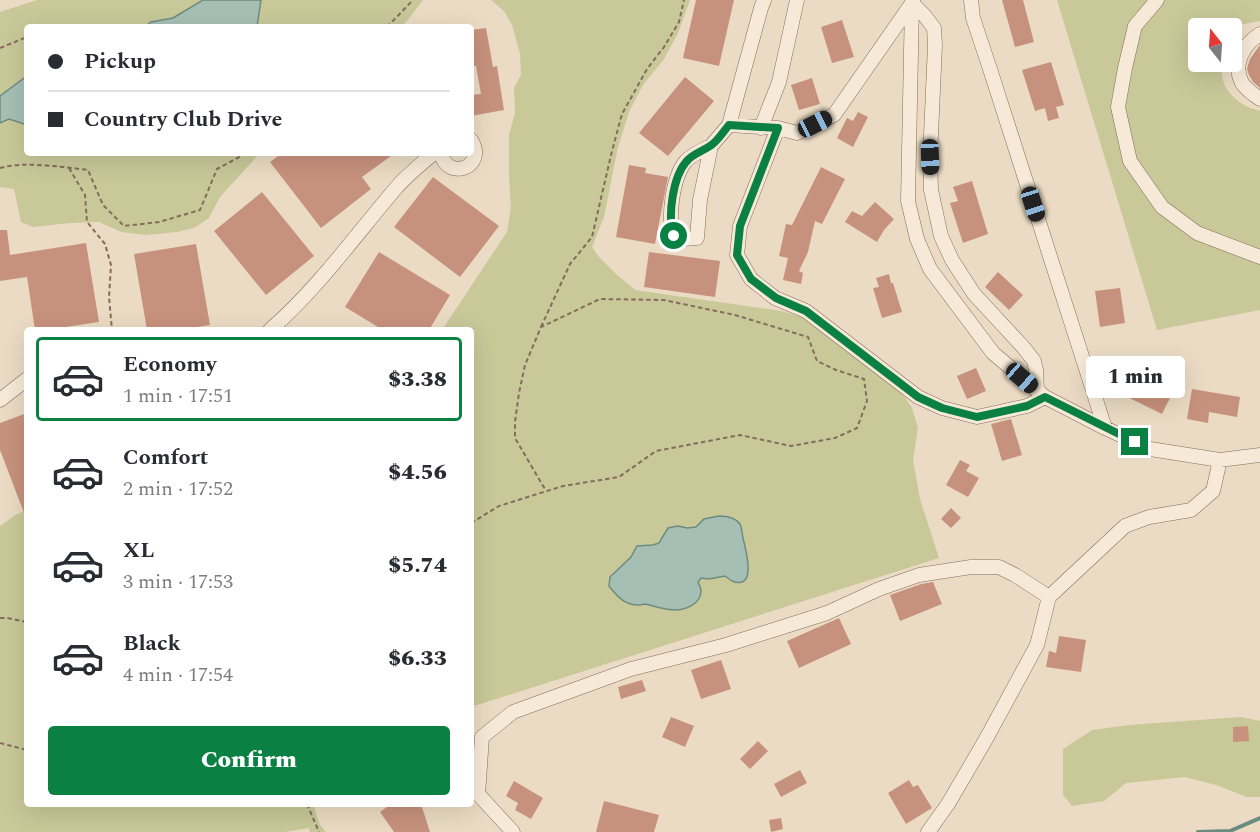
<!DOCTYPE html>
<meta charset="utf-8">
<style>
body{margin:0;font-family:Spectral,serif;background:#f7f7f7;color:#2b2b33;height:100vh;display:flex;flex-direction:column;font-size:22px;white-space:nowrap}
*{box-sizing:border-box;margin:0}
p{font-size:20px;color:#7c7c81}
.icon{flex:none;width:33px;height:33px;fill:none;stroke:currentColor;stroke-width:2;stroke-linecap:round;stroke-linejoin:round}
.map{position:relative;flex:1;overflow:hidden}
.panel{position:absolute;left:24px;top:327px;width:450px;height:480px;display:flex;flex-direction:column;background:#fff;border-radius:6px;box-shadow:0 6px 24px #0002}
.panel>*{flex:none}
.guide{position:absolute;left:24px;top:24px;width:450px;height:132px;border-radius:6px;box-shadow:0 6px 24px #0002;display:grid;align-content:center;height:132px;padding:0 24px;background:#fff}
.needle{width:39px;rotate:343deg}
.tools{position:absolute;left:1188px;top:18px;display:grid;gap:12px}
.tools a{display:grid;place-items:center;width:54px;height:54px;border-radius:6px;background:#fff;box-shadow:0 6px 24px #0002;font-size:30px}
.end{position:absolute;width:27px;height:27px;margin:-14px;border:8px solid #0b8043;background:#fff;box-shadow:0 0 0 3px #fff}
.from{border-radius:50%}
.bubble{position:absolute;height:42px;border-radius:6px;background:#fff;box-shadow:0 6px 24px #0002;font-size:20px;font-weight:800;line-height:42px;text-align:center}
.car{position:absolute;width:18px;height:36px;margin:-18px -9px;border-radius:8px;box-shadow:0 0 4px 2px #0007;background:linear-gradient(#222 24%,#8ab4d8 0 40%,#222 0 76%,#8ab4d8 0 86%,#222 0)}
.guide b{display:flex;align-items:center;gap:21px;height:57px;font-size:22px}
.guide b+b{border-top:2px solid #e1e1e2}
.guide i{width:15px;height:15px;background:#2b2b33}
ul{padding:10px 0 0;list-style:none}
li{display:flex;align-items:center;gap:18px;height:84px;margin:0 12px 9px;padding:0 12px;border:3px solid transparent;border-radius:6px}
li div{flex:1}
li b{display:block;font-size:22px}
li em{font-style:normal;font-weight:800}
li.current{border-color:#0b8043}
li>.icon{width:54px;height:54px;stroke-width:1.5}
.primary-button{display:flex;gap:12px;margin-top:auto;padding:12px 24px}
.primary-button a{flex:1;height:69px;border-radius:6px;background:#0b8043;color:#fff;font-size:24px;font-weight:800;line-height:69px;text-align:center}
.map>svg:first-child{display:block}
.green{fill:#c8c899}
.water{fill:#a6bfb4;stroke:#6d8c80;stroke-width:1.5}
.lines{fill:none;stroke-linecap:round;stroke-linejoin:round}
.stream{stroke:#6d8c80;stroke-width:4}
.building{fill:#c7927d}
.minor-casing{stroke:#856c5c;stroke-width:15}
.path{stroke:#856c5c;stroke-width:2;stroke-dasharray:4.5 3;stroke-linecap:butt}
.minor{stroke:#f6e9d7;stroke-width:14}
.route{stroke:#0b8043;stroke-width:8}
</style>
<div class="map">
<svg width="1260" height="832" viewBox="0 0 1260 832">
<rect width="100%" height="100%" fill="#ebdbc4"/>
<path class="green" d="M37,0h386l-16,21 -7,6h-373v126h233l-40,44 -11,21 -15,10 -17,4 -30,3 -26,-3 -22,-10 -29,1 -37,4 -12,-5 -7,-33 -14,-2v-175z
M491,0h199l-12,33 -14,26 -21,26 -14,27 -11,35 -14,70 -12,30 7,10 17,17 19,16 146,21 28,8 93,74 10,15 6,20 -5,32 7,39 19,59 -468,149v-377h-29l65,-98 4,-25 -2,-30v-42l6,-22 -1,-25 7,-13 -1,-21 -8,-29 -8,-14z
M1057,0h203v21l-21,4 -7,11v-8h-34v34h25c-7,24 14,44 37,49v199l-103,20z
M27,510v294h286l7,21 6,7h-16l-1,-4 -24,4h-285v-306l15,-11z
M1241,717l19,4v76h-13l-31,-12 -31,-8 -59,6 -22,18 -32,5 -9,-11v-46l29,-19 37,-5z"/>
<path class="water" d="M203,0h58l-4,27h-112l6,-5 22,-4z
M27,76v49l-18,-6 -9,4v-27z
M719,516c7,0 16,1 21,8 2,4 2,10 3,14 2,9 11,40 -1,44 -7,2 -12,-2 -17,-6l-16,3 -8,-1 -3,4c1,2 3,7 3,9 0,13 -16,19 -26,19 -10,0 -21,-4 -30,-6 -17,4 -26,-5 -36,-18l1,-9 21,-20 6,-11 16,-1 6,-2 9,-15 10,-2 9,2 9,-1 8,-8z"/>
<g class="lines">
<path class="stream" d="M1198,832l32,-1 30,-13"/>
</g>
<path class="building" d="M696,0h38l-15,66 -36,-8z
M1002,0h21l11,42 -19,5z
M842,20l12,37 -22,6 -11,-36z
M486,28l7,39 4,-1 7,44 -33,6v-21l10,-1 -5,-28h-5v-36z
M1260,45v43l-7,-6 -4,-7 -2,-6 3,-10z
M1051,62l13,43 -8,2 3,11 -11,3 -3,-13 -10,3 -13,-41z
M685,77l29,24 -46,55 -29,-23z
M812,78l8,26 -21,6 -8,-25z
M858,112l10,5 -15,30 -16,-9 10,-20 6,3z
M282,153h113l-33,24 9,12 -50,39 -51,-66z
M629,165l17,3 -1,5 23,4 -13,67 -39,-7z
M821,167l24,12 -23,45 -7,-3 -7,31 -9,19 4,2 -2,11 -18,-4 5,-22 -9,-2 7,-32 6,1z
M433,177l66,49 -39,51 -66,-50z
M972,181l16,53 -25,9 -13,-40 8,-2 -5,-14z
M262,192l52,64 -48,39 -52,-64z
M875,202l19,17 -10,11 -7,12 -32,-20 7,-11 10,5z
M0,230h7l3,25 76,-12 13,79 -54,8h-10l-8,-53 -27,4z
M196,244l14,81 -31,5h-32l-13,-76z
M379,252l71,43 -21,35h-46l-38,-23z
M649,252l71,9 -5,36 -71,-10z
M998,272l25,23 -14,15 -24,-23z
M889,274l2,9h2l9,29 -20,6 -9,-30 6,-1 -3,-9z
M1120,288l5,35 -25,4 -5,-36z
M1116,364l57,28 -11,22 -57,-28z
M976,368l10,23 -19,8 -10,-23z
M1192,389l48,8 -3,20 -28,-5 -1,11 -21,-4z
M27,413v104l-1,1 -26,-68v-27z
M1011,419l11,36 -20,6 -11,-37z
M960,460l10,5 -4,6 13,7 -11,19 -22,-12z
M951,508l10,10 -10,10 -10,-9z
M933,582l9,22 -42,17 -10,-26 31,-11z
M839,618l12,26 -52,24 -12,-27z
M1059,636l27,4 -5,32 -35,-5 3,-16 7,2z
M721,660l10,29 -30,10 -10,-29z
M642,680l4,11 -25,8 -3,-12z
M671,717l23,9 -9,21 -23,-10z
M1248,726l1,15 -16,1v-15z
M758,741l10,10 -18,18 -10,-10z
M800,770l7,13 -26,14 -7,-13z
M909,780l4,7 5,-2 14,23 -26,16 -18,-31z
M514,781l29,17 -12,21 -16,-9 3,-7 -12,-7z
M604,801l55,14 -5,17h-58z
M391,804h30l9,28h-36l-14,-20z
M781,818l2,11 -12,3 -2,-12z"/>
<g class="lines">
<g class="minor-casing">
<path id="minor" d="M913,0l-1,3 -4,198 9,38 13,30 63,84 52,44 60,31 45,21 70,11 40,-5
M971,0l2,18 17,51 115,359
M1157,0l-22,26 -10,42 -7,39 12,54 32,46 35,26 63,24
M1260,34c-16,10 -28,30 -18,49 4,6 12,12 18,16
M729,125l49,3 -38,98 -3,29 14,24 24,19 31,13 112,86 24,11 35,9 50,-11 18,-9
M761,128l18,-46 18,-82
M778,128l19,5 37,-18 78,-112 12,12 10,13 1,17 -5,112 1,33 10,46 11,24 22,34 50,54 10,13 2,9 1,20
M711,146c-9,4 -18,8 -25,15 -13,15 -19,57 -12,74l10,4 13,-1 3,-38 11,-54 18,-21 32,-117 3,-8
M441,153c6,29 47,14 30,-13
M270,330c48,-42 85,-94 126,-142 11,-13 25,-24 38,-35
M0,400l27,-21
M513,832l-35,-38 4,-57 31,-25 118,-43 95,-24 101,-32 52,-24 40,-14 52,-8h28l16,8 34,22
M928,832l20,-28 38,-65 51,-94 12,-48 76,-71 24,-9 42,-7 22,-19 7,-31"/>
</g>
<path class="path" d="M55,27l4,-2
M387,27l26,-27
M0,48l27,-11
M0,168c24,-7 63,-1 88,2l15,35 21,21 35,-4 41,-12 17,-41 26,-14 2,-2
M69,168l16,27 2,27 18,22 6,21 -2,32 3,33
M541,327l29,-63 22,-27 20,-86 10,-37 25,-45 17,-22 15,-25 5,-22
M471,523l28,-17 64,-20 56,-9 37,-26 84,-16 51,11 44,-8 22,-10 10,-27 -3,-22 -28,-9 -19,-9 -9,-24 -73,-22 -71,-15 -64,-1 -59,28 -16,38 -6,28 -4,29v16l31,53
M0,618h7l20,4
M0,743l27,7
M307,804l12,28"/>
<use href="#minor" class="minor"/>
</g>
<g class="lines">
<path class="route" d="M674,236c-7,-19 -1,-59 12,-74 6,-8 15,-10 24,-16 7,-4 13,-14 19,-21l49,3 -38,98 -3,29 14,24 25,19 30,13 112,86 24,11 35,9 50,-11 18,-9 90,45"/>
</g>
</svg>
<div class="tools">
<a><svg class="needle" viewBox="-14 -14 28 28"><path d="M0-13l5 13h-10z" fill="#e53935"/><path d="M0 13l5-13h-10z" fill="#7c7c81"/></svg></a>
</div>
<i class="end from" style="left:674px;top:236px"></i>
<i class="end" style="left:1135px;top:442px"></i>
<div class="bubble" style="left:1086px;top:356px;width:99px">1 min</div>
<i class="car" style="left:815px;top:124px;rotate:63deg"></i>
<i class="car" style="left:930px;top:157px;rotate:178deg"></i>
<i class="car" style="left:1033px;top:204px;rotate:162deg"></i>
<i class="car" style="left:1022px;top:378px;rotate:131deg"></i>
<div class="guide">
<b><i class="from"></i>Pickup</b>
<b><i></i>Country Club Drive</b>
</div>
<section class="panel">
<ul>
<li class="current"><svg class="icon" aria-label="car" viewBox="0 0 24 24"><path d="M5 17H2v-5l4-1 3-4h7l3 4 3 1v5h-3M9 17h6M6 11h13"/><circle cx="7" cy="17" r="2"/><circle cx="17" cy="17" r="2"/></svg><div><b>Economy</b><p>1 min · 17:51</p></div><em>$3.38</em></li>
<li><svg class="icon" aria-label="car" viewBox="0 0 24 24"><path d="M5 17H2v-5l4-1 3-4h7l3 4 3 1v5h-3M9 17h6M6 11h13"/><circle cx="7" cy="17" r="2"/><circle cx="17" cy="17" r="2"/></svg><div><b>Comfort</b><p>2 min · 17:52</p></div><em>$4.56</em></li>
<li><svg class="icon" aria-label="car" viewBox="0 0 24 24"><path d="M5 17H2v-5l4-1 3-4h7l3 4 3 1v5h-3M9 17h6M6 11h13"/><circle cx="7" cy="17" r="2"/><circle cx="17" cy="17" r="2"/></svg><div><b>XL</b><p>3 min · 17:53</p></div><em>$5.74</em></li>
<li><svg class="icon" aria-label="car" viewBox="0 0 24 24"><path d="M5 17H2v-5l4-1 3-4h7l3 4 3 1v5h-3M9 17h6M6 11h13"/><circle cx="7" cy="17" r="2"/><circle cx="17" cy="17" r="2"/></svg><div><b>Black</b><p>4 min · 17:54</p></div><em>$6.33</em></li>
</ul>
<div class="primary-button"><a>Confirm</a></div>
</section>
</div>
